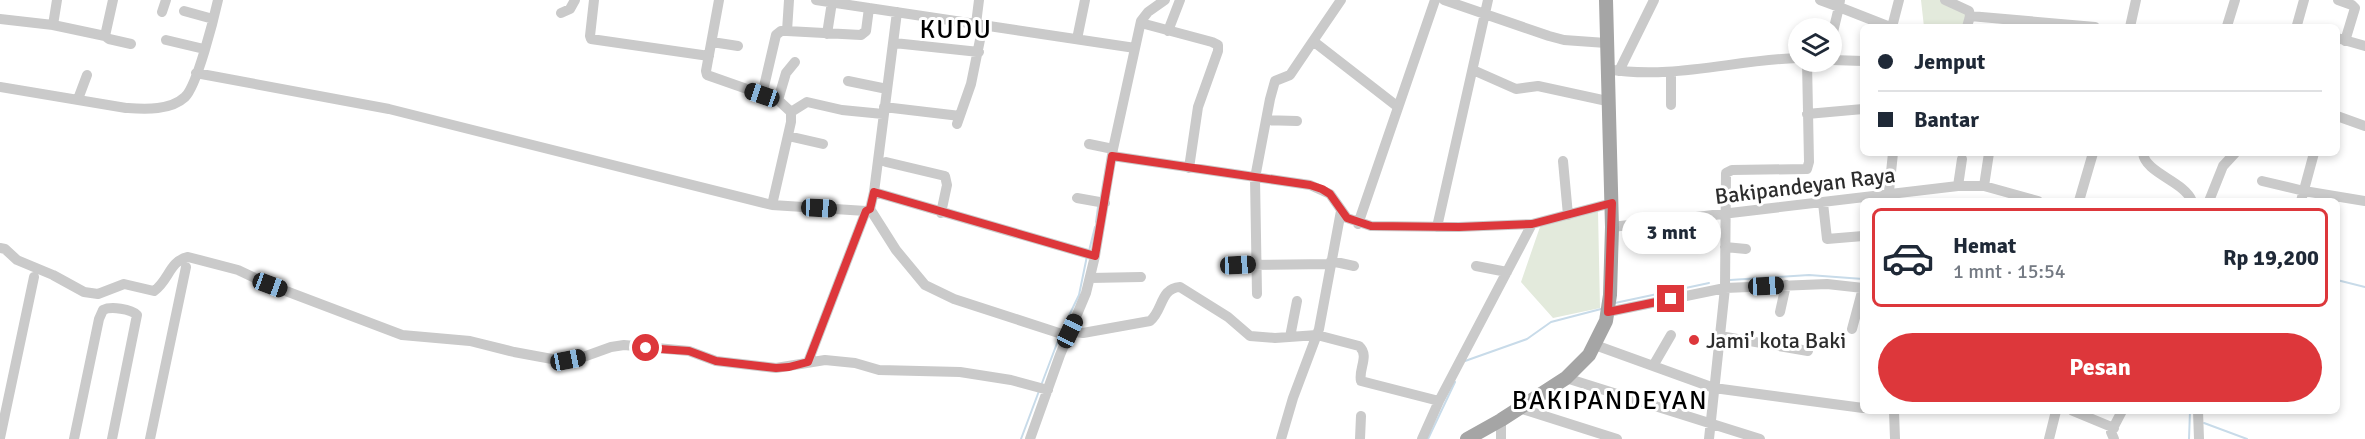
<!DOCTYPE html>
<html lang="id">
<meta charset="utf-8">
<style>
body{margin:0;font-family:Signika,sans-serif;background:#f2f2f3;color:#1f2937;height:100vh;display:flex;flex-direction:column;font-size:22px;white-space:nowrap}
*{box-sizing:border-box;margin:0}
p{font-size:20px;color:#747a83}
.icon{flex:none;width:33px;height:33px;fill:none;stroke:currentColor;stroke-width:2;stroke-linecap:round;stroke-linejoin:round}
.map{position:relative;flex:1;overflow:hidden}
.side{position:absolute;left:1860px;top:198px;width:480px;height:216px;display:flex;flex-direction:column;background:#fff;border-radius:9px;box-shadow:0 3px 9px #0003}
.side>*{flex:none}
.guide{position:absolute;left:1860px;top:24px;width:480px;height:132px;border-radius:9px;box-shadow:0 3px 9px #0003;display:grid;align-content:center;height:132px;padding:0 18px;background:#fff}
.tools{position:absolute;left:1788px;top:18px;display:grid;gap:12px}
.tools a{display:grid;place-items:center;width:54px;height:54px;border-radius:50%;background:#fff;box-shadow:0 3px 9px #0003;font-size:30px}
.end{position:absolute;width:27px;height:27px;margin:-14px;border:8px solid #dd373b;background:#fff;box-shadow:0 0 0 3px #fff}
.from{border-radius:50%}
.bubble{position:absolute;height:42px;border-radius:21px;background:#fff;box-shadow:0 3px 9px #0003;font-size:20px;font-weight:700;line-height:42px;text-align:center}
.car{position:absolute;width:18px;height:36px;margin:-18px -9px;border-radius:8px;box-shadow:0 0 4px 2px #0007;background:linear-gradient(#222 24%,#8ab4d8 0 40%,#222 0 76%,#8ab4d8 0 86%,#222 0)}
.guide b{display:flex;align-items:center;gap:21px;height:57px;font-size:22px}
.guide b+b{border-top:2px solid #e0e1e3}
.guide i{width:15px;height:15px;background:#1f2937}
ul{padding:10px 0 0;list-style:none}
li{display:flex;align-items:center;gap:18px;height:99px;margin:0 12px 9px;padding:0 6px;border:3px solid transparent;border-radius:9px}
li div{flex:1}
li b{display:block;font-size:22px}
li em{font-style:normal;font-weight:700}
li.current{border-color:#dd373b}
li>.icon{width:54px;height:54px;stroke-width:1.5}
.primary-button{display:flex;gap:12px;margin-top:auto;padding:12px 18px}
.primary-button a{flex:1;height:69px;border-radius:36px;background:#dd373b;color:#fff;font-size:24px;font-weight:700;line-height:69px;text-align:center}
.map>svg:first-child{display:block}
.green{fill:#e3eadc}
.lines{fill:none;stroke-linecap:round;stroke-linejoin:round}
.stream{stroke:#c8dbe9;stroke-width:2}
.minor{stroke:#cacaca;stroke-width:10}
.major{stroke:#a5a5a5;stroke-width:14}
.route{stroke:#dd373b;stroke-width:8}
.poi-dot{fill:#dd373b;stroke:#fff;stroke-width:2}
.labels{text-anchor:middle;stroke-width:6;stroke-linejoin:round;paint-order:stroke}
.street-label{font-size:22px;fill:#2d2d2d;stroke:#fff}
.poi-label{font-size:22px;fill:#2d2d2d;stroke:#fff;text-anchor:start}
.quarter-label{font-size:26px;letter-spacing:1.5px;fill:#000;stroke:#fff}
</style>
<div class="map">
<svg width="2365" height="439" viewBox="0 0 2365 439">
<rect width="100%" height="100%" fill="#fff"/>
<path class="green" d="M1921,0h20l24,11v16h-41z
M1598,211l2,97 -47,10 -32,-36 20,-58z"/>
<g class="lines">
<path class="stream" d="M1096,222l2,-15
M1089,251l6,-24
M1730,280l79,-5 54,4
M2337,280l28,7
M1615,303l94,-20
M1062,330l17,-35 8,-39
M1465,361l62,-22 24,-17 50,-13
M1042,383l17,-45
M2204,423l43,16
M1021,439l18,-48
M1428,439l27,-57
M2189,439l1,-28"/>
<path class="minor" d="M57,0l-4,25 52,11 8,-36
M594,0l-4,36 1,3 118,17
M719,0l-13,71 1,4 71,25 13,12v10l-19,83 94,6 4,-2 26,41 29,35 29,14 114,37
M789,0l-2,31 74,4 5,-4 3,-23
M816,0l319,48
M1341,0l-28,41 85,66
M1444,0l105,36 15,4 42,3
M1820,0l19,7 -7,29
M1840,0l-1,7 51,20
M1945,0l24,11 1,5 -3,11
M2338,0l14,5 3,3 -10,33
M184,11l29,8
M162,12l4,-12
M561,13l9,-4 5,-9
M1970,16l125,11
M0,19l53,6
M1141,23l71,19 6,3v6l-20,56 -9,61
M976,24l3,-24
M2297,25l7,-25
M2227,26l8,-26
M1892,27l7,-27
M2130,27l6,-27
M1168,31l12,-31
M827,34l5,-32
M105,36l4,3 22,5
M2337,38l28,8
M1077,39l8,-39
M166,40l38,9
M712,42l26,4
M894,43l85,9
M1832,60l31,1
M1607,69c64,11 127,-9 191,-11
M1473,70l43,19 22,-3 69,15
M1619,71l35,-71
M1671,72v33
M196,73l193,36 383,96
M848,81l39,8
M0,87l126,21c18,1 44,3 59,-11 12,-11 29,-79 33,-97
M762,95l14,-60 5,-4h6
M78,99l9,-24
M778,100l8,-27 9,-11
M884,107l76,9
M791,112l16,-10 35,8 41,4
M1807,114l56,-5
M2337,116l28,10
M1266,120l31,1
M957,124l14,-40 12,-59
M788,136l35,8
M1089,144l24,5
M2143,153c2,20 41,28 49,48
M1112,156l198,29 20,9 17,24 24,8 88,1 73,-3 80,-21
M1563,161l5,54
M886,162l59,14 2,9 -6,28
M2262,181l42,10 61,10
M1958,186l4,-27
M1984,186l5,-33
M874,192l221,64
M1077,198l28,5
M1888,201l5,-48
M2079,201l14,-48
M2209,201l14,-35 12,-13
M2301,201l13,-48
M1823,203l4,36 36,-3
M870,209l4,-17 23,-180
M1358,224l77,-224
M1437,227l51,-227
M1612,227l346,-41h26l54,15
M1725,247l21,2
M0,248l5,1 12,11 36,15 31,17 14,2 26,-10 30,7c15,-10 15,-30 34,-34l50,13 32,15 132,50 68,6 44,11 38,7 16,1 18,-4 25,-9 13,-2 65,6 27,10 60,7 49,-8 30,3 24,7 81,2 51,8 37,10
M1331,261l23,5
M1238,265l92,-1
M1476,266l31,6
M1090,278l51,-1
M1257,294l-2,-116 15,-79 5,-18 15,-6 23,-34
M1608,312l117,-24 102,-4 36,4
M1780,312l6,-27
M1852,329l11,-41
M1069,331l14,2 67,-12c13,-10 10,-33 30,-34l48,30 22,19 25,2 42,-3 42,11c11,10 -1,23 2,35l78,20
M1720,336l88,15
M1290,337l7,-36
M1595,345l119,43 149,20
M808,362l58,-151
M1653,366l18,-31
M1566,378l194,61
M1519,408l98,31
M1894,411l1,28
M2073,411l41,17
M2198,411l1,28
M0,438l34,-161
M74,439l25,-120 4,-9c8,-4 28,-1 34,5l-25,124
M150,439l36,-172
M1030,439l30,-84 26,-62 9,-37 18,-107 28,-128 7,-9 17,-12
M1281,439l12,-41 26,-69 22,-118
M1360,439l1,-23
M1422,439l17,-38 93,-177
M1501,439v-19
M1709,439l16,-151 1,-115 6,-3 75,-1 2,-7 -2,-100
M2049,439l7,-28
M2114,439l-3,-7 11,-21"/>
<path class="major" d="M1467,439l34,-19 65,-42 23,-23 17,-34 4,-26 2,-68 -6,-227"/>
</g>
<g class="lines">
<path class="route" d="M646,348l43,3 27,10 60,7 13,-1 19,-5 58,-151 4,-2 4,-17 221,64 17,-100 198,29 12,4 8,5 17,24 24,8 88,1 73,-3 80,-21 -4,109 63,-13"/>
</g>
<circle class="poi-dot" cx="1694" cy="340" r="6"/>
<g class="labels">
<g class="street-label">
<text transform="translate(1805 185) rotate(-7)" y="8">Bakipandeyan Raya</text>
</g>
<g class="poi-label">
<text x="1706" y="348">Jami' kota Baki</text>
</g>
<g class="quarter-label">
<text x="956" y="38">KUDU</text>
<text x="1610" y="409">BAKIPANDEYAN</text>
</g>
</g>
</svg>
<div class="tools">
<a><svg class="icon" aria-label="layers" viewBox="0 0 24 24"><path d="M12 4l9 5-9 5-9-5zM3 14l9 5 9-5"/></svg></a>
</div>
<i class="end from" style="left:646px;top:348px"></i>
<i class="end" style="left:1671px;top:299px"></i>
<div class="bubble" style="left:1622px;top:212px;width:99px">3 mnt</div>
<i class="car" style="left:762px;top:95px;rotate:289deg"></i>
<i class="car" style="left:819px;top:208px;rotate:93deg"></i>
<i class="car" style="left:1238px;top:265px;rotate:87deg"></i>
<i class="car" style="left:270px;top:285px;rotate:110deg"></i>
<i class="car" style="left:1766px;top:286px;rotate:87deg"></i>
<i class="car" style="left:1070px;top:331px;rotate:25deg"></i>
<i class="car" style="left:568px;top:360px;rotate:79deg"></i>
<div class="guide">
<b><i class="from"></i>Jemput</b>
<b><i></i>Bantar</b>
</div>
<section class="side">
<ul>
<li class="current"><svg class="icon" aria-label="car" viewBox="0 0 24 24"><path d="M5 17H2v-5l4-1 3-4h7l3 4 3 1v5h-3M9 17h6M6 11h13"/><circle cx="7" cy="17" r="2"/><circle cx="17" cy="17" r="2"/></svg><div><b>Hemat</b><p>1 mnt · 15:54</p></div><em>Rp 19,200</em></li>
</ul>
<div class="primary-button"><a>Pesan</a></div>
</section>
</div>
